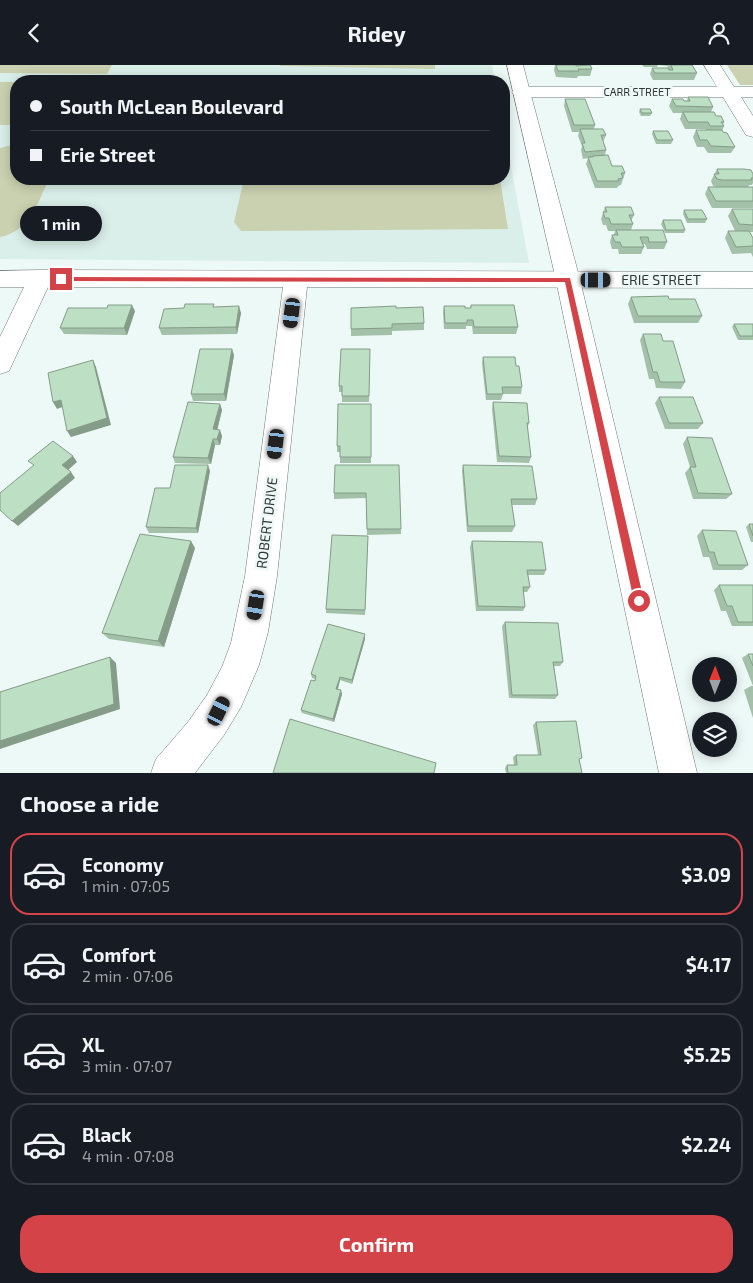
<!DOCTYPE html>
<meta charset="utf-8">
<style>
body{margin:0;font-family:"Exo 2",sans-serif;background:#242831;color:#f1f3f6;height:100vh;display:flex;flex-direction:column;font-size:19px;white-space:nowrap}
*{box-sizing:border-box;margin:0}
p{font-size:16px;color:#9ea1a6}
.icon{flex:none;width:28px;height:28px;fill:none;stroke:currentColor;stroke-width:2;stroke-linecap:round;stroke-linejoin:round}
.map{position:relative;height:708px;overflow:hidden}
.sheet{display:flex;flex-direction:column;background:#171b24;flex:1}
.sheet>*{flex:none}
.hud{position:absolute;left:10px;top:10px;width:500px;height:110px;border-radius:20px;box-shadow:0 2px 12px #0003;display:grid;align-content:center;height:110px;padding:0 20px;background:#171b24}
.needle{width:32px;rotate:1deg}
.controls{position:absolute;left:692px;top:592px;display:grid;gap:10px}
.controls a{display:grid;place-items:center;width:45px;height:45px;border-radius:50%;background:#171b24;box-shadow:0 2px 12px #0003;font-size:25px}
.end{position:absolute;width:22px;height:22px;margin:-11px;border:6px solid #d34347;background:#fff;box-shadow:0 0 0 2px #fff}
.from{border-radius:50%}
.bubble{position:absolute;height:35px;border-radius:18px;background:#171b24;box-shadow:0 2px 12px #0003;font-size:16px;font-weight:700;line-height:35px;text-align:center}
.car{position:absolute;width:15px;height:30px;margin:-15px -8px;border-radius:6px;box-shadow:0 0 4px 1px #0007;background:linear-gradient(#222 24%,#8ab4d8 0 40%,#222 0 76%,#8ab4d8 0 86%,#222 0)}
.hud b{display:flex;align-items:center;gap:18px;height:48px;font-size:19px}
.hud b+b{border-top:1px solid #363941}
.hud i{width:12px;height:12px;background:#f1f3f6}
ul{padding:0;list-style:none}
li{display:flex;align-items:center;gap:15px;height:82px;margin:0 10px 8px;padding:0 10px;border:2px solid #363941;border-radius:20px}
li div{flex:1}
li b{display:block;font-size:19px}
li em{font-style:normal;font-weight:700}
li.selected{border-color:#d34347}
li>.icon{width:45px;height:45px;stroke-width:1.5}
h2{padding:0 20px;font-size:22px;line-height:60px}
.cta{display:flex;gap:10px;margin-top:auto;padding:10px 20px}
.cta a{flex:1;height:58px;border-radius:20px;background:#d34347;color:#fff;font-size:20px;font-weight:700;line-height:58px;text-align:center}
header{display:flex;justify-content:space-between;align-items:center;height:65px;padding:0 20px;background:#171b24;font-size:22px;font-weight:700}
.map>svg:first-child{display:block}
.built{fill:#daefea}
.green{fill:#c9d1b0}
.lines{fill:none;stroke-linecap:round;stroke-linejoin:round}
.minor-casing{stroke:#6e7876;stroke-width:1}
.major-casing{stroke:#6e7876;stroke-width:1}
.minor{fill:#fff;fill-rule:evenodd}
.major{fill:#fff;fill-rule:evenodd}
.wall{fill:#a3c0a8}
.shaded-wall{fill:#849c88}
.building{fill:#bddfc3;stroke:#849c88}
.route{fill:#d34347}
.labels{text-anchor:middle;stroke-width:5;stroke-linejoin:round;paint-order:stroke}
.far-street-label{font-size:11px;fill:#323736;stroke:#edf9f7}
.street-label{font-size:14px;fill:#323736;stroke:#edf9f7}
</style>
<header><svg class="icon" aria-label="back" viewBox="0 0 24 24"><path d="M15 5l-7 7 7 7"/></svg>Ridey<svg class="icon" aria-label="person" viewBox="0 0 24 24"><circle cx="12" cy="8" r="4"/><path d="M4 21q1-7 8-7t8 7"/></svg></header>
<div class="map">
<svg width="753" height="708" viewBox="0 0 753 708">
<rect width="100%" height="100%" fill="#edf9f7"/>
<path class="built" d="M0,0h492l3,16h-479v98h488v-50l25,134 -529,-4z"/>
<path class="green" d="M0,0h112l-5,9 -107,-1z
M280,0h155v4l-155,-3z
M727,0h26v20h-13z
M0,17h16v43h-16z
M16,79v35h33c-12,25 -19,52 -49,58v-89z
M244,114h256l8,50 -267,2 -7,-9z"/>
<g class="lines">
<g class="minor-casing">
<path id="minor" d="M704,0h16l14,22h19v10h-12l12,19v21l-7,-2 -23,-38h-202l-6,-1 -3,-4 3,-4 6,-1h196z
M40,205l713,2v16l-446,-1 -30,289 -9,56 -9,33 -18,42 -17,28 -29,38h-44l5,-14 32,-37 19,-27 15,-28 9,-24 14,-67 38,-289h-235l-39,84 -9,3v-37l24,-50h-24v-16z"/>
</g>
<g class="major-casing">
<path id="major" d="M507,0h16l57,215 117,493h-38l-103,-493z"/>
</g>
<use href="#minor" class="minor"/>
<use href="#major" class="major"/>
</g>
<path class="wall" d="M552,0h39l1,4 -2,7h-12l-1,2h-5l-16,-1 -2,-7 1,-5z
M642,0h50l5,8 -3,7h-41l-3,-6 2,-6h15l1,-2 -10,-1 -1,2h-13z
M688,32l25,10 -2,5 13,10 -1,3 1,1 -2,5 13,16 -4,6h-23l-4,-6h-7l-4,-10 3,-7h10l-1,-1h-20l-5,-10 2,-6h-9l-4,-7 3,-7 15,2z
M565,34l30,26 -1,4 12,6 -3,7 3,8 -1,5 7,11 13,7 -4,12 -3,1 -1,2h-22l-9,-24 2,-6 -5,1 -2,-9 1,-4 -4,-10 1,-4h-7l-8,-26z
M640,44l12,4 -2,3h-9l-2,-4z
M653,66l20,9 -2,4h-15l-4,-10z
M717,104l36,5v9l-1,2h-3l-1,2h5v21h-41l-7,-14 3,-7h9l-4,-1 -2,-5z
M605,142l29,8 -3,6 2,3 -2,6 36,12 -3,7h-17l-2,-5h-2l1,3 -3,7h-22l-1,-5h-6l-2,-7 2,-7h2l1,-4h-7l-2,-6h-3l-2,-6z
M732,144h21v23h-4l4,6v19l-2,-4 -19,1 -7,-16 3,-7h7l-7,-15z
M684,145l23,9 -2,4h-18l-4,-9z
M663,155l22,10 -1,3h-19l-4,-9z
M631,232l38,2 33,17 -4,7h-64l-6,-19z
M214,239v3l27,6 -4,21 -75,1 -3,-7 25,-20z
M471,240l47,22 -2,7h-43l-1,-8h-6v3h-22l-1,-16 1,-7 26,2z
M351,243h45l28,15v7l-32,1v4l-41,1z
M135,246l-8,24 -63,-1 -4,-6z
M734,259h19v16h-15l-6,-13z
M643,269l20,7 22,41 -4,7 -25,-1 -2,-9h-5l-9,-39z
M370,284l-1,53h-27v-10h-3v-6z
M234,290l-8,46h-33l-2,-7z
M483,292l39,30 -1,7h-18l-2,6h-15l-4,-37z
M659,332l44,26 -5,6h-33l-10,-26z
M493,337l36,21 -2,6 4,28 -2,6 -32,-1 -5,-53z
M220,339l2,6 -5,19 5,7 -2,9h-5l-4,19 -36,-1 -2,-6z
M371,339v59h-31v-11h-3v-6z
M687,372l45,57 -6,5h-33l-8,-26 5,-6 -7,-23z
M399,400l2,69 -34,1 -1,-37 -32,1v-6z
M463,400l74,34 -2,6h-23l3,21 -3,6h-45l-5,-61z
M210,406l-12,62h-49l-3,-6 24,-39z
M749,459h4v18h-2l-5,-15z
M702,465l46,35 -6,5h-29l-4,-13h-6l-6,-21z
M472,476l74,29 -2,5h-16l2,12 -3,5h-4l2,15 -2,4h-47l-6,-64z
M368,477l-3,73 -39,-2v-4z
M195,483l-31,99 -55,-8 -7,-6z
M719,520h34v41h-21l-6,-15h-5l-7,-21z
M505,557l58,40 -3,4h-6l4,29 -3,4 -46,-1 -7,-72z
M365,574l-13,45 -12,-4 -2,9 4,5 -8,28 -32,-9 -1,-3 14,-31 -3,-1 -1,-4z
M748,589h5v64l-9,-28 7,-4h2l-11,-28z
M536,657l43,37 3,14h-76l-1,-5 2,-3h7l-1,-8 3,-2h22l-5,-30z"/>
<path class="shaded-wall" d="M132,240l3,6 -8,24 -3,-7z
M239,241l2,7 -4,21 -1,-7z
M232,284l2,6 -8,46 -2,-7z
M93,295l3,7 15,58 -40,12 -4,-6z
M61,335l4,6 -8,3 -4,-7z
M220,339l2,6 -6,25 -3,-6z
M220,365l2,6 -2,9 -3,-6z
M213,374l2,6 -4,19 -3,-6z
M73,391l4,6 -10,9 -5,-6z
M208,400l2,6 -12,62 -2,-5z
M71,407l4,6 -57,48 -6,-5z
M191,476l4,7 -31,99 -6,-6z
M365,569v5l-13,45v-4z
M110,592l6,6 4,46 -120,40v-8z
M340,612v3l-3,12 -1,-3z
M341,625l1,4 -8,28 -1,-3z"/>
<path class="building" d="M556,0h20v1l14,-1 2,4h-14l1,2h-21z
M671,0h21l5,8h-42l-3,-5h16l1,2h4z
M688,32h20l5,10 -37,-1 -4,-7h11l1,2h6z
M565,34h20l10,26h-21z
M640,44h10l2,4h-10z
M683,47h31l2,4h5l3,6h-3l3,4h-14l-2,-4h-20z
M580,64h23l3,6h-5l5,15 -21,2 -3,-9h3z
M696,65h26l1,2 4,1 8,14 -24,-1 -4,-6h-7z
M653,66h15l5,9h-16z
M608,90l4,11h10l3,7h-4l2,5 -5,1 1,2h-22l-9,-24h5v-1z
M717,104h27l7,1 2,4v4h-2l1,2h-30l-5,-1 -3,-5h5z
M708,122h45v14h-37z
M605,142h26l3,8h-5l4,9h-22l-2,-6h-4l-2,-6h4z
M732,144h21v16l-14,-1z
M684,145h18l5,9h-19z
M663,155h18l4,10h-19z
M616,165h47l4,12h-18l-1,-5h-8l4,10h-22l-2,-5h-5l-3,-7h6z
M728,166h21l4,7v8l-17,1z
M668,231l1,3h26l7,17h-64l-7,-19z
M185,239h29l-1,3 26,-1 -3,21 -77,1 5,-19 20,-1z
M108,240h24l-8,23h-64l8,-20h39z
M471,240h43l4,22h-44l-1,-7h-6v3h-22l-1,-17h21v2h6z
M396,241v2l27,-1 1,16 -32,1v4l-41,1v-21z
M734,259h19v12h-13z
M643,269h18l2,7h10l12,41h-25l-3,-10h-4z
M200,284h32l-8,45h-33z
M341,284h29l-1,47h-27v-10h-3z
M483,292h32l1,9h3l3,21h-20l1,7h-16z
M93,295l14,58 -40,13 -6,-31 -8,2 -5,-29z
M659,332h34l10,26h-34z
M188,337l32,2 -7,25 7,1 -3,9h-4l-5,19 -35,-1z
M493,337l34,1 2,20h-2l4,34 -32,-1z
M338,339h33v53h-31v-11h-3z
M687,372l25,1 20,56 -34,-1 -8,-26h6z
M53,376l20,15 -11,9 9,7 -59,49 -12,-11v-17l34,-28 -6,-4z
M175,400h33l-12,63 -50,-1 9,-39h15z
M335,400h64l2,64h-34l-1,-36h-32z
M463,400l69,1 5,33h-26l4,27h-47z
M749,459h4v12z
M702,465l34,1 12,34h-30l-4,-13h-5z
M140,469l51,7 -33,100 -56,-8z
M332,470l36,1 -3,74 -39,-1z
M472,476l70,1 4,28h-19l3,17h-7l2,20 -47,-1z
M719,520h34v37h-15l-6,-16h-5z
M505,557l53,1 5,39h-10l5,33h-46z
M328,559l37,10 -13,46 -12,-3 -4,12 5,1 -8,29 -32,-9 10,-30 4,1 1,-5 -5,-2z
M748,589h5v12z
M110,592l4,47 -114,37v-49z
M290,654l146,44 -2,10h-161z
M576,656l6,37 -3,1 3,14h-74l-1,-8h10l-1,-10h25l-5,-33z"/>
<path class="route" d="M59,212l511,1 74,323 -1,3 -4,2 -5,-5 -69,-319 -504,-1 -2,-1z"/>
<g class="labels">
<g class="far-street-label">
<text x="637" y="31">CARR STREET</text>
</g>
<g class="street-label">
<text x="661" y="220">ERIE STREET</text>
<text transform="translate(267 458) rotate(-83)" y="5">ROBERT DRIVE</text>
</g>
</g>
</svg>
<div class="controls">
<a><svg class="needle" viewBox="-14 -14 28 28"><path d="M0-13l5 13h-10z" fill="#e53935"/><path d="M0 13l5-13h-10z" fill="#9ea1a6"/></svg></a>
<a><svg class="icon" aria-label="layers" viewBox="0 0 24 24"><path d="M12 4l9 5-9 5-9-5zM3 14l9 5 9-5"/></svg></a>
</div>
<i class="end from" style="left:639px;top:536px"></i>
<i class="end" style="left:61px;top:214px"></i>
<div class="bubble" style="left:20px;top:141px;width:82px">1 min</div>
<i class="car" style="left:596px;top:215px;rotate:90deg"></i>
<i class="car" style="left:292px;top:248px;rotate:187deg"></i>
<i class="car" style="left:276px;top:379px;rotate:187deg"></i>
<i class="car" style="left:256px;top:540px;rotate:189deg"></i>
<i class="car" style="left:219px;top:646px;rotate:26deg"></i>
<div class="hud">
<b><i class="from"></i>South McLean Boulevard</b>
<b><i></i>Erie Street</b>
</div>
</div>
<section class="sheet">
<h2>Choose a ride</h2>
<ul>
<li class="selected"><svg class="icon" aria-label="car" viewBox="0 0 24 24"><path d="M5 17H2v-5l4-1 3-4h7l3 4 3 1v5h-3M9 17h6M6 11h13"/><circle cx="7" cy="17" r="2"/><circle cx="17" cy="17" r="2"/></svg><div><b>Economy</b><p>1 min · 07:05</p></div><em>$3.09</em></li>
<li><svg class="icon" aria-label="car" viewBox="0 0 24 24"><path d="M5 17H2v-5l4-1 3-4h7l3 4 3 1v5h-3M9 17h6M6 11h13"/><circle cx="7" cy="17" r="2"/><circle cx="17" cy="17" r="2"/></svg><div><b>Comfort</b><p>2 min · 07:06</p></div><em>$4.17</em></li>
<li><svg class="icon" aria-label="car" viewBox="0 0 24 24"><path d="M5 17H2v-5l4-1 3-4h7l3 4 3 1v5h-3M9 17h6M6 11h13"/><circle cx="7" cy="17" r="2"/><circle cx="17" cy="17" r="2"/></svg><div><b>XL</b><p>3 min · 07:07</p></div><em>$5.25</em></li>
<li><svg class="icon" aria-label="car" viewBox="0 0 24 24"><path d="M5 17H2v-5l4-1 3-4h7l3 4 3 1v5h-3M9 17h6M6 11h13"/><circle cx="7" cy="17" r="2"/><circle cx="17" cy="17" r="2"/></svg><div><b>Black</b><p>4 min · 07:08</p></div><em>$2.24</em></li>
</ul>
<div class="cta"><a>Confirm</a></div>
</section>
